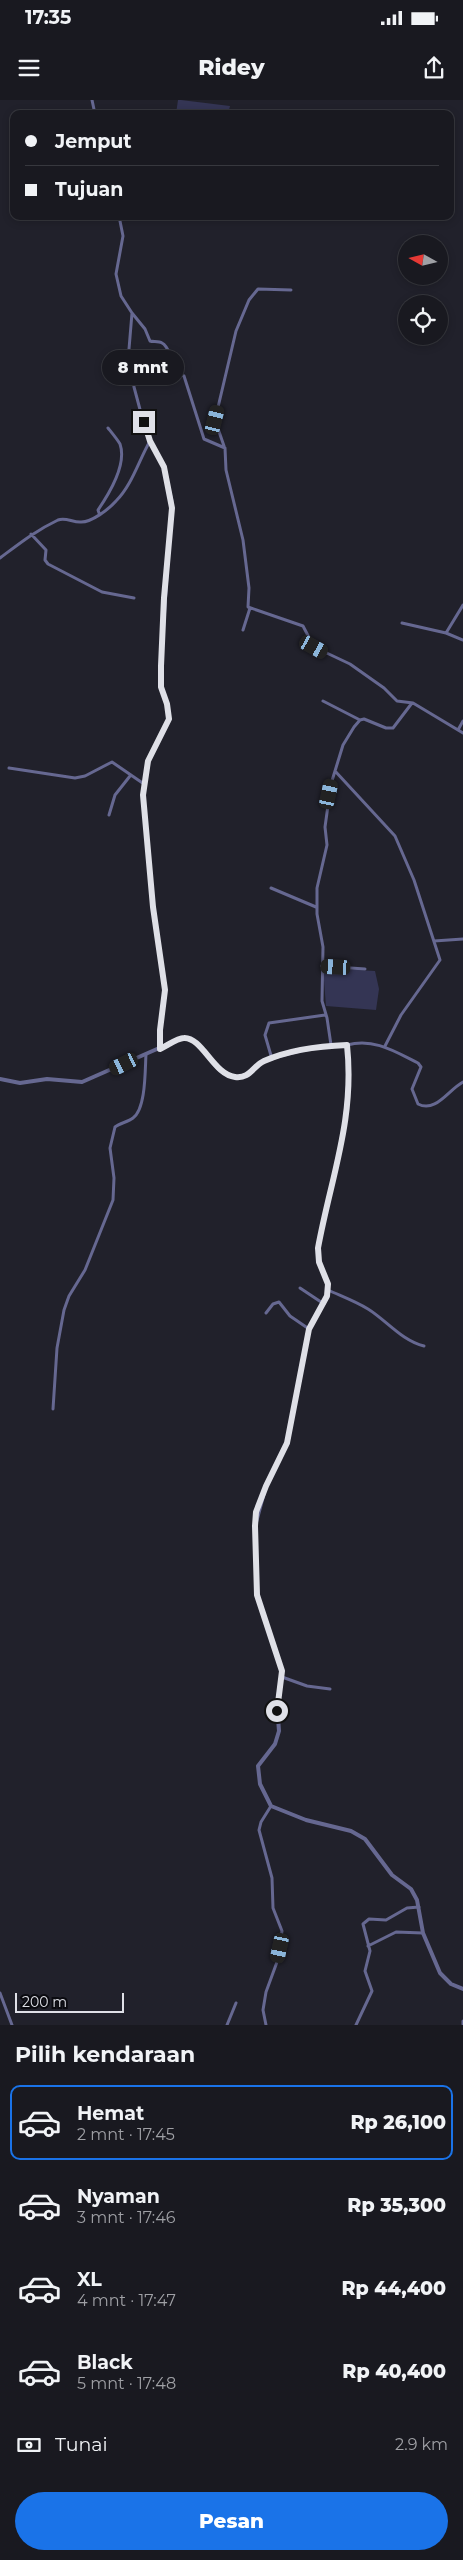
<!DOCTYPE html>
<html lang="id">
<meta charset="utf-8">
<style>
body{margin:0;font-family:Montserrat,sans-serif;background:#222229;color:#f1f3f6;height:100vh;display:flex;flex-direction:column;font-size:19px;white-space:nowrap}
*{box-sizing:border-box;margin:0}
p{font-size:16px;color:#9fa0a5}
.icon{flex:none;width:28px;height:28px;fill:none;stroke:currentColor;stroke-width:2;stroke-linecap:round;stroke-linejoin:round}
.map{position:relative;height:1925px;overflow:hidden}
.side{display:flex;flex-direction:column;background:#191920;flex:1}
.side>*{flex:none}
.banner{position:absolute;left:10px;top:10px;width:444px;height:110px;border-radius:10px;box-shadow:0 2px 8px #0003,0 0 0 1px #37383e;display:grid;align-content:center;height:110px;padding:0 15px;background:#191920}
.needle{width:32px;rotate:278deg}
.controls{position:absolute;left:398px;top:135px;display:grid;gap:10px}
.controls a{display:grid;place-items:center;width:50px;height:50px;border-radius:50%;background:#191920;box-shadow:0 2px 8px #0003,0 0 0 1px #37383e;font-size:25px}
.scale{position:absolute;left:15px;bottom:12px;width:109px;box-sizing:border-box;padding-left:5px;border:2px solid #dfe0e7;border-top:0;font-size:14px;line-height:18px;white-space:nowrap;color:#dfe0e7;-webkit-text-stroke:4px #0b0b10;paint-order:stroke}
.end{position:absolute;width:22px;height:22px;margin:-11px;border:6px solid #dfe0e7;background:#111;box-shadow:0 0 0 2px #111}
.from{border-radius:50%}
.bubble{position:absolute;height:35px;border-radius:18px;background:#191920;box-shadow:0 2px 8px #0003,0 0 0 1px #37383e;font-size:16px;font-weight:800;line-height:35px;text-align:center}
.car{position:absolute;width:15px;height:30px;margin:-15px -8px;border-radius:6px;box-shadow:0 0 4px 1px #0007;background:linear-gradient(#222 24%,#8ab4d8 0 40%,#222 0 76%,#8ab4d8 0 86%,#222 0)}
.banner b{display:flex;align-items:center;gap:18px;height:48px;font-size:19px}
.banner b+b{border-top:1px solid #37383e}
.banner i{width:12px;height:12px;background:#f1f3f6}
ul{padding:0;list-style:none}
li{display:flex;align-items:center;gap:15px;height:75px;margin:0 10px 8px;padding:0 5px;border:2px solid transparent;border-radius:10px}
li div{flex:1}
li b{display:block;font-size:19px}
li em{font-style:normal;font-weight:800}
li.current{border-color:#1a73e8}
li>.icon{width:45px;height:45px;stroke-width:1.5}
h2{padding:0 15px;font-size:22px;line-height:60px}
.pay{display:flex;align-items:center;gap:12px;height:55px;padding:0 15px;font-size:19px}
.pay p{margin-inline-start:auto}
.action{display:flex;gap:10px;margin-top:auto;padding:10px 15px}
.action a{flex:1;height:58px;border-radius:30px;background:#1a73e8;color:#fff;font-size:20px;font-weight:800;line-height:58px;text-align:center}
.status{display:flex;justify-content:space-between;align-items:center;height:35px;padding:0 25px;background:#191920;direction:ltr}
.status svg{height:14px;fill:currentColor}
header{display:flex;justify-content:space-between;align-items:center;height:65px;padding:0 15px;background:#191920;font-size:22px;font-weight:800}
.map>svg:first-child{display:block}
.green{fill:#343554}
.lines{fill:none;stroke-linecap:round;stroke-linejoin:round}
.minor{stroke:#666891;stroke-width:3}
.tertiary{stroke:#666891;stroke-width:4}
.route{stroke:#dfe0e7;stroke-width:6}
</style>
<div class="status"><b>17:35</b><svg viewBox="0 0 49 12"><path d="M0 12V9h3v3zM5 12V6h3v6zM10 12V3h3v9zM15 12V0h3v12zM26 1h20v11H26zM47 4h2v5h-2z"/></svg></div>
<header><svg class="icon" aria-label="menu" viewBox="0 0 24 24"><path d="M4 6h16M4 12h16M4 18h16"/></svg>Ridey<svg class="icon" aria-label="share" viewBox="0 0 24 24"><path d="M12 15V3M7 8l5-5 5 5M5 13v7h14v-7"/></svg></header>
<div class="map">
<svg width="463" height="1925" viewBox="0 0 463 1925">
<rect width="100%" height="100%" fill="#21212b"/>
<path class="green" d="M178,0h3l49,6 -2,8h-52z
M323,868l52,3 4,18 -3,21 -50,-4z"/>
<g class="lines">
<path class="minor" d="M92,0l3,14
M119,116l4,20 -7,38 5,22 11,17 -3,36 5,38 12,45 18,35 8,34 -11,165v21l6,17 2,15 -20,42 -6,34 10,112 12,83 -5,40v19
M132,213l13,16 5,12c3,1 9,0 12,2 8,4 11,23 13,30l9,3 20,63 21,9 1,22 17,70 6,48 -1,19 55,19 11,21 36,17 34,24 13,13 16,2 50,30
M224,346l-9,-26 21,-89 13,-31 9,-11 33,1
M99,413l-1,-3c11,-16 29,-46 22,-66 -3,-5 -8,-11 -12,-16
M31,434l15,16 -1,10 3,4 54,28 32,6
M0,458c20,-15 35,-27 58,-38 7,-3 14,2 22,2 11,1 29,-13 36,-21 16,-16 23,-41 34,-60
M402,523l44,10 17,7
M243,530l7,-22
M446,533l17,-28
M323,601l37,19
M458,630l5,-9
M9,668l66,10 10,-2 27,-14 32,22
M335,671l60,65 19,44 26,80 -39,55 -16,31
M109,715l6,-20 15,-19
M271,788l45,19
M434,841l29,-2
M322,866l43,3
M331,945l-4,-27 -5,-17 1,-54 -6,-33v-26l10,-43 -2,-18 6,-43 12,-39 11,-18 6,-7 4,-1 22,9h7l19,-25
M347,945c27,-7 47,6 71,18l3,4 -9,22 6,15c18,9 30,-14 45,-22
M272,959l-7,-24 4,-12 56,-8
M300,1188l24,16
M328,1190c13,6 27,11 40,19 18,11 34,32 56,37
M266,1213l7,-9 6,-2 11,14 19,13
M53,1309l4,-61 7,-38 5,-14 16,-26 28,-70 1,-22 -4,-30 5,-21c5,-4 13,-5 18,-9 13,-9 12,-48 13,-64
M282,1577l25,9 23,3
M368,1846l28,-14 27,1
M0,1893l12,32
M463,1921v3
M227,1925l9,-22
M266,1925l-3,-15 3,-18 11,-30 5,-31 -9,-23 -1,-30 -13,-48 2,-8 10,-16
M356,1925l16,-34 -7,-20 5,-20 -7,-27 6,-5 17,1 21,-12 12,-1"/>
<path class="tertiary" d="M0,979l20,4 27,-4 35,3 100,-44c24,0 29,38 54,39 15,1 17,-11 29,-16 26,-10 55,-15 82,-16 7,75 -16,131 -29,203l1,14 9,22 -1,13 -18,32 -22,114 -21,42 -11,41 2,69 25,76 -5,34 2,26 -4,13 -17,22 2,18 11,22 35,14 45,11 14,8 27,36 19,14 6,11 6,33 17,40 11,11 12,5"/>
</g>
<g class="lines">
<path class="route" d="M144,322l6,19 14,26 8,41 -8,90 -3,68v21l6,17 2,15 -21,42 -5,34 10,112 12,83 -5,40v19c7,-3 17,-11 24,-11 18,-1 30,37 51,39 15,2 18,-11 29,-16 25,-11 56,-15 83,-16 8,74 -16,132 -29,203l1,14 9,22 -1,12 -18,33 -22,114 -21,43 -10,26 -1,14 2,69 25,76 -5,40"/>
</g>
</svg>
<div class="controls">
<a><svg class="needle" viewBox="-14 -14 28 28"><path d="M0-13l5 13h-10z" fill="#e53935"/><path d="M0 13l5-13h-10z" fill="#9fa0a5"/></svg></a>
<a><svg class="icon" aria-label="locate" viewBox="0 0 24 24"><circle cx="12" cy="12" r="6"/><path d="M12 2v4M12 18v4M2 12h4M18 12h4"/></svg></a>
</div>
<div class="scale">200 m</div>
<i class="end from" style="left:277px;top:1611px"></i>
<i class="end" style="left:144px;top:322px"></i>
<div class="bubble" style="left:102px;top:250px;width:82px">8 mnt</div>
<i class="car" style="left:215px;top:320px;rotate:14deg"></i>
<i class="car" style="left:314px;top:547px;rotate:119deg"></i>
<i class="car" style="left:329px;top:694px;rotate:12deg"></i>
<i class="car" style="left:336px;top:867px;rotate:273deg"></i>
<i class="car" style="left:124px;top:964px;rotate:244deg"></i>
<i class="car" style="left:280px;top:1848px;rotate:192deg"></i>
<div class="banner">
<b><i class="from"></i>Jemput</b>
<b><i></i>Tujuan</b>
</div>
</div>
<section class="side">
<h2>Pilih kendaraan</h2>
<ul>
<li class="current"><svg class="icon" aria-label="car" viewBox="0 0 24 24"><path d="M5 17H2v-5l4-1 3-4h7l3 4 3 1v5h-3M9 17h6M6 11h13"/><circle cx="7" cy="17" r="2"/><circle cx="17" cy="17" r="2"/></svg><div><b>Hemat</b><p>2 mnt · 17:45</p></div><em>Rp 26,100</em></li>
<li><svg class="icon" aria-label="car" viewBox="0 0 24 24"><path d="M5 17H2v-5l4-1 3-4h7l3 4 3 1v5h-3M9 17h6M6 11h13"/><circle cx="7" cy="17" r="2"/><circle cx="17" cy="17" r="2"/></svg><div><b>Nyaman</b><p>3 mnt · 17:46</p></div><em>Rp 35,300</em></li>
<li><svg class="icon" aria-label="car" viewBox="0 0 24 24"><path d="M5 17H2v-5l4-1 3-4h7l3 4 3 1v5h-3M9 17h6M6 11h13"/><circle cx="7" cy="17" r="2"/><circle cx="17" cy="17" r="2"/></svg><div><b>XL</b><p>4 mnt · 17:47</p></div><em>Rp 44,400</em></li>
<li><svg class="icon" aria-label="car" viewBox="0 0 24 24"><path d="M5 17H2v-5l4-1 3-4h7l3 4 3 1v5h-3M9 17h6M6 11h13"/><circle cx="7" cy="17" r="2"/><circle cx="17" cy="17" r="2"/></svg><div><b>Black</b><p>5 mnt · 17:48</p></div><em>Rp 40,400</em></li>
</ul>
<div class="pay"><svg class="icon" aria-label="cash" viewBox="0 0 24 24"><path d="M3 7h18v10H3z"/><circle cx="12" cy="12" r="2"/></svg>Tunai<p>2.9 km</p></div>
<div class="action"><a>Pesan</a></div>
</section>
